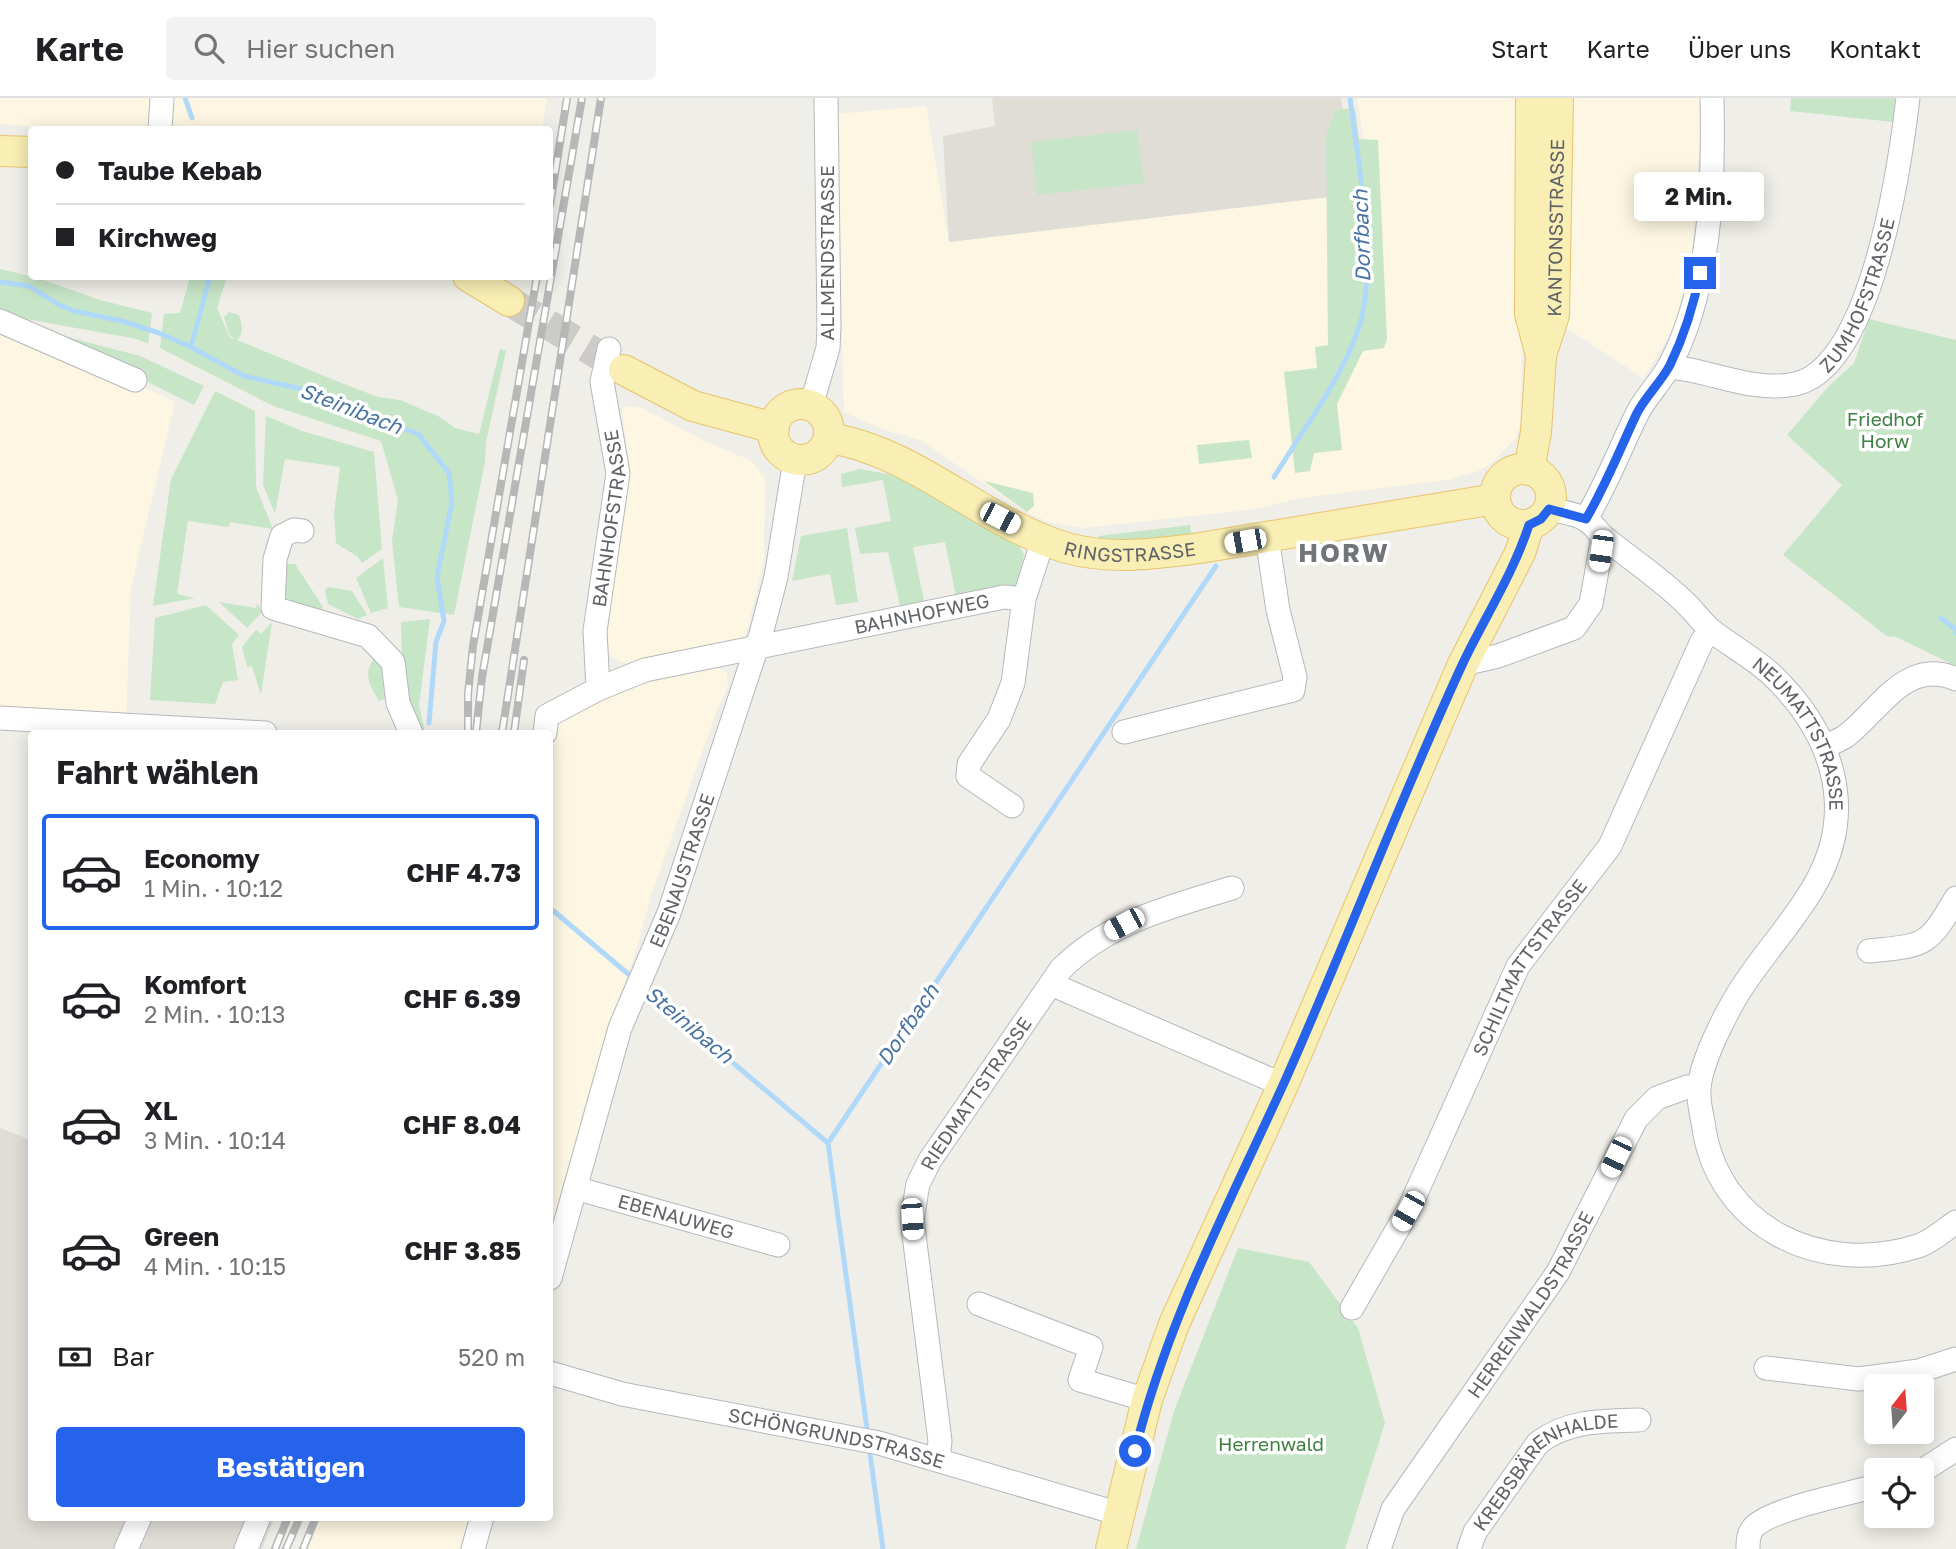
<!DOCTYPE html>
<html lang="de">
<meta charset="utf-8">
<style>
body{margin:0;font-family:"Golos Text",sans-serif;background:#f2f2f2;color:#202124;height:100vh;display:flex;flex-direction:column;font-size:26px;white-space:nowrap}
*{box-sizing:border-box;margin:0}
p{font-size:23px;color:#757577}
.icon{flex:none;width:38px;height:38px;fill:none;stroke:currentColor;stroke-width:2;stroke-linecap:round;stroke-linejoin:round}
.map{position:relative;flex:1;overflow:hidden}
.sheet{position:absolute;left:28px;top:632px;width:525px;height:791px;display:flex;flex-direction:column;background:#fff;border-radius:7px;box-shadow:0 4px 18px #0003}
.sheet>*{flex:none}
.hud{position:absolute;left:28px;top:28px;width:525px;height:154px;border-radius:7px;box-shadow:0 4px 18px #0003;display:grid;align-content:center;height:154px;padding:0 28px;background:#fff}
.needle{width:46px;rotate:17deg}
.buttons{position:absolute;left:1864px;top:1276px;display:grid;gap:14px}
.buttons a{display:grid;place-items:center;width:70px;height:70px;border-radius:7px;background:#fff;box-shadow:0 4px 18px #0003;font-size:35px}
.end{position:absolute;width:32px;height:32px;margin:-16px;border:9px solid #2563eb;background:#fff;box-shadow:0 0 0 4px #fff}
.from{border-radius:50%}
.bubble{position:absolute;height:49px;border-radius:7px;background:#fff;box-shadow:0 4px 18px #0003;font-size:23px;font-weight:700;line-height:49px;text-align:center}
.car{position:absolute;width:21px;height:42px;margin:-21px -10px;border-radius:9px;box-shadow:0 0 5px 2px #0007;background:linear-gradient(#fff 24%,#345 0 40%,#fff 0 76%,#345 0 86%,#fff 0)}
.hud b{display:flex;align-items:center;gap:24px;height:66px;font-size:26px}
.hud b+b{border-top:2px solid #e0e0e0}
.hud i{width:18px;height:18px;background:#202124}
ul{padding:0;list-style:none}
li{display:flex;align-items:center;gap:21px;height:116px;margin:0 14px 10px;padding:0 14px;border:4px solid transparent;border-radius:7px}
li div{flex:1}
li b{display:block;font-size:26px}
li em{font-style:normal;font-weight:700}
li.current{border-color:#2563eb}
li>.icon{width:63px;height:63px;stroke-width:1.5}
h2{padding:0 28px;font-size:32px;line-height:84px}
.pay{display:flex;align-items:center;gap:18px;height:77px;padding:0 28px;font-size:26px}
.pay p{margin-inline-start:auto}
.primary-button{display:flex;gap:14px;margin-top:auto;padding:14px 28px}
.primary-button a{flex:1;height:80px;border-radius:7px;background:#2563eb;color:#fff;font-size:28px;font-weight:700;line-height:80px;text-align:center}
header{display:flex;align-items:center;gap:42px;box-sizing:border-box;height:98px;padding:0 35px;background:#fff;border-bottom:2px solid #e0e0e0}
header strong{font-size:33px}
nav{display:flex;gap:38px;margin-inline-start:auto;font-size:24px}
.search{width:490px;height:63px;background:#f2f2f2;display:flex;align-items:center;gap:18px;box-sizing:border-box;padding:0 24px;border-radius:7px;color:#757577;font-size:26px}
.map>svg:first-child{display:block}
.commercial{fill:#fcf6e2}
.education{fill:#e0ddd7}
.green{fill:#c7e5c7}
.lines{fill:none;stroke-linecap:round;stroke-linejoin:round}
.stream{stroke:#b0d9f9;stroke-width:5}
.major-tunnel{stroke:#cccbc8;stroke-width:30;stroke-dasharray:30 15;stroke-linecap:butt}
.minor-casing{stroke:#b5b8bb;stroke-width:25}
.major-casing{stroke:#e7c46a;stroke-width:32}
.minor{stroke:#fff;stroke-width:23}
.major{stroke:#f9eeb4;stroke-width:30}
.rail-casing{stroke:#b6b7b7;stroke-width:8}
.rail{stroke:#fff;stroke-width:5;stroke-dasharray:16;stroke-linecap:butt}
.route{stroke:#2563eb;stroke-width:9}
.labels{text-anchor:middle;stroke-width:7;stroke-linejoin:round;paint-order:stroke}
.street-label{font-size:19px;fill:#5f6367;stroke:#fff}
.park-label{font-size:19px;fill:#3c8140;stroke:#fff}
.water-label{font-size:21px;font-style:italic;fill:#4974a2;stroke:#fff}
.district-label{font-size:26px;font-weight:bold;letter-spacing:2px;fill:#717579;stroke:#fff}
</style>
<header>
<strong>Karte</strong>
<div class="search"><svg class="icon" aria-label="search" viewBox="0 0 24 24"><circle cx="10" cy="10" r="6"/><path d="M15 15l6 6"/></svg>Hier suchen</div>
<nav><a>Start</a><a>Karte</a><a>Über uns</a><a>Kontakt</a></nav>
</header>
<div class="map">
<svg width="1956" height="1451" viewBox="0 0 1956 1451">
<rect width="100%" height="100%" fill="#f0eee8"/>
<path class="commercial" d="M0,0h547l-5,32h-491l-51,-7z
M1357,0h346l-13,184 -14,44 -33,52 -78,-51 -43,19 -2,78 -4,14 -27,27 -11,6 -31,9 -145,18 -45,11 -173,19 -33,-5 -25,-11 -106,-72 -38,-11 -38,-17 -9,-298 91,-8 23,136 406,-48 17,4z
M0,231l48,14 127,59 -44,186 -5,133 -126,-9z
M627,308l15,2 64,34 46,19 13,18 -1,82 -19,77 -114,25 -11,-1 -13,-10 -2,-52 22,-103 2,-29 -7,-59z
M713,569l14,5 1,15 -11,23 -65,183 -19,68 -21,55 -22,72 -40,143v-443l8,-72 81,-39 32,-1z
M318,1419h152l-10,32h-155z"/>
<path class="education" d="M992,0h349l14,96 -406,48 -6,-106 52,-10z
M0,1030l31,12 1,377h243l-13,32h-262z"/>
<path class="green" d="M1791,0h104l-2,24 -103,-11z
M1336,11h19l4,30 19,1 9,199 -3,9 -21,3 -26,53 5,46 -28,3 -4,18 -15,2 -11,-101 33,-4 -2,-21 13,-2 -2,-210z
M1137,32l7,53 -107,12 -6,-53z
M0,171l38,9 62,22 52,13 -4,31 -11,-5 -111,-20 -26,-9z
M190,179h37l-10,31 13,30 5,1 -5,-3 -6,-19 5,-5 10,3c3,9 5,19 -2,25l107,44 34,13 22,3 38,16 17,12 24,6 21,-85 6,2 -20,91 -1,20 -31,153 -55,-8 -7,-66 6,-41 -17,-59 -108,-35 -113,-58 4,-34 16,-1z
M1869,221l87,21v326l-62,-30 -6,1 -105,-82 59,-70 -55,-50 41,-48 26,-24z
M64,238l76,20 64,30 -10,19 -131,-65z
M215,293l40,20 1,76 17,42 -43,-7 -1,5 -41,-6 -11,73 18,4 -42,8 18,-127z
M266,318l36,15 72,21 8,97 -20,14 -4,-6 -22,-14 -2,-30 6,-46 -55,-8 -10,55 -12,-29z
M1249,342l3,18 -53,6 -2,-19z
M860,371l39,7 119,67 6,12 -8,34 -59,12 -12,-59 -32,5 12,59 -24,4 -13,-58 -28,2 -5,-26 36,-7 -8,-41 -41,7 -1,-13z
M984,383l49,12 1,13 -7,6z
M1190,427l2,13 -95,4 2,-6z
M847,430l11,74 -22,3 -6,-31 -38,7 9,-45z
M383,460l5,50 -17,5 -15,-35z
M288,466h7l28,43 -6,7 -33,-13 -3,-35z
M328,489l24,4 15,24 -9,4 -30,-15 -3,-14z
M219,504l37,6 1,-5 5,9 -15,16z
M206,507l33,30 -7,9 6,36 -15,2 -8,22 -65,-4 5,-82z
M430,521l-11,86 6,27h-7l-15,-32 -2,-78z
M272,524l-11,73 -9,-29 -5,1 -5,-20 14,-17 5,4z
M375,560l6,1 6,39 -8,3c-9,-15 -17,-28 -4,-43z
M1238,1150l71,14 49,66 27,95 -40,126h-209l38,-138z"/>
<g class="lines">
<path class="stream" d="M185,0l7,20
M0,184l29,4 30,19 15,6 48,10 37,12 32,14 53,29 57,13 117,45 31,39 3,29 -15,75 7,44 -8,21 -7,81
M191,249l19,-71
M1274,379c29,-47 64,-93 83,-144 23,-62 1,-169 -7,-235
M1941,520l14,11 1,4
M550,810l83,70
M643,889l185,156
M868,1338l-40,-293 388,-577
M869,1348l14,103"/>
<path class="major-tunnel" d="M509,203l115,69"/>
<g class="minor-casing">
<g id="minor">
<path d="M160,32l2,-32"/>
<path d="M0,223l135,59"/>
<path id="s1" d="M1669,269c42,3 83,26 126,17 77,-16 105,-219 113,-286"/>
<path d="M811,308l17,-58 1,-22 -3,-228"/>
<path id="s2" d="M1549,411c11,3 27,4 37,11 8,4 13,14 20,19 25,20 52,38 75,60 11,9 20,23 31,32 19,15 40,26 59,43 59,56 87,131 46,207 -19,35 -46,64 -68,96 -18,25 -48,82 -50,112 -1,10 2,23 4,33 13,106 119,155 215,124 13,-4 26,-16 38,-24"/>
<path d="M1586,421c20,-34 34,-70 51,-105 9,-18 24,-32 33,-49 41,-79 44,-180 42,-267"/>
<path d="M302,433l-8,-1 -12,6 -7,23 -2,49 95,28 25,26 5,41 13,30"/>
<path d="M1463,566l35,-8 76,-28 17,-24 12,-67"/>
<path id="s3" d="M598,591l-3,-58 23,-158 -16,-91 7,-33"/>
<path d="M0,620l265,15"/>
<path d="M1124,634l169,-42 2,-13 -17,-67 -11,-73"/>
<path id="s4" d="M545,635l2,-17 51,-27 47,-19 359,-73 20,2"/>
<path d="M1826,648c6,-3 14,-6 20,-10 33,-25 60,-79 110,-57"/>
<path d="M1012,708l-44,-30 1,-12 30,-45 14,-36 11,-84 19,-59"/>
<path d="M1869,853c56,-6 58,-3 87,-53"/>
<path d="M1051,886l232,101"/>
<path id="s5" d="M575,1090l203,57"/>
<path id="s6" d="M550,1180l70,-250 49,-115 92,-279 15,-57 19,-117"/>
<path d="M979,1206l112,43 -11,33 67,20"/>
<path id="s7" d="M1352,1210l56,-97 110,-245 92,-120 92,-205 10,-10"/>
<path d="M1766,1270l93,11 60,-8 37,-12"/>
<path id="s8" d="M550,1275l72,21 257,49 241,71"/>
<path id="s9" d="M938,1361l2,-18 -28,-222 6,-35 12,-24 131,-191c47,-47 109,-62 171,-81"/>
<path d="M1922,1373l34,-22"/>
<path d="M126,1451l14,-32"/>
<path d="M246,1451l13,-32"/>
<path d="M473,1451l9,-32"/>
<path id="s10" d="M1379,1451l14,-40 165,-237 78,-153 21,-21 30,-11h12"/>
<path id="s11" d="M1469,1451l6,-17 63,-89c30,-23 65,-22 101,-23"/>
<path d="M1748,1451c0,-7 0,-15 5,-21 16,-19 96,-34 123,-42"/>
</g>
</g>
<g class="major-casing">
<g id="major">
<path d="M1531,0l-1,216 11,41"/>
<path d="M0,53l32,1"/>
<path d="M468,178l41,25"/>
<path d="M624,272l69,36 81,22"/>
<circle cx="801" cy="334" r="28"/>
<path id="s12" d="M829,340c89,14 153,85 238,110 43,12 89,6 133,0l295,-49"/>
<circle cx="1523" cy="399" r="28"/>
<path id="s13" d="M1529,372l7,-38 5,-77 13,-40 4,-217"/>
<path d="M1111,1451l36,-149 27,-76 109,-239 180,-421 57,-111 9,-28"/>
</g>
</g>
<use href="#minor" class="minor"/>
<use href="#major" class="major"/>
<g class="rail-casing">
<path id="rail" d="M550,107l17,-107
M468,635v-39l5,-48 64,-370
M476,635l6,-56 100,-579
M502,635l99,-635
M514,635l10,-73
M275,1451l13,-32
M286,1451l14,-32
M303,1451l13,-32"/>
</g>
<use href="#rail" class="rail"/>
</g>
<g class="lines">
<path class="route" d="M1135,1353c32,-130 94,-247 149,-368 62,-139 115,-282 179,-420 22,-46 50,-89 66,-138l12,-6 8,-10 37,10c20,-34 34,-70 51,-106 9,-17 24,-31 33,-48 14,-29 24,-61 30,-92"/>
</g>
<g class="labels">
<g class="street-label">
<text dy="7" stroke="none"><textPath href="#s13" startOffset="245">KANTONSSTRASSE</textPath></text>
<text transform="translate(827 155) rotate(-90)" y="7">ALLMENDSTRASSE</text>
<text dy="7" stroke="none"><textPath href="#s1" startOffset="243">ZUMHOFSTRASSE</textPath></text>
<text dy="7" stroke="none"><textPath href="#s3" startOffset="172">BAHNHOFSTRASSE</textPath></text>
<text dy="7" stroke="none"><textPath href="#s12" startOffset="327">RINGSTRASSE</textPath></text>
<text dy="7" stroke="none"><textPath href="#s4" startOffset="408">BAHNHOFWEG</textPath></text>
<text dy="7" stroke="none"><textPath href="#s2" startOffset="348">NEUMATTSTRASSE</textPath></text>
<text dy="7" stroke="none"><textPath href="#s6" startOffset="429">EBENAUSTRASSE</textPath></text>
<text dy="7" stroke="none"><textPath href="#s7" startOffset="385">SCHILTMATTSTRASSE</textPath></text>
<text dy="7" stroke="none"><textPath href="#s9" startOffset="385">RIEDMATTSTRASSE</textPath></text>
<text dy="7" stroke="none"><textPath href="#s5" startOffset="105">EBENAUWEG</textPath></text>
<text dy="7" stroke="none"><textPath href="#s10" startOffset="289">HERRENWALDSTRASSE</textPath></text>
<text dy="7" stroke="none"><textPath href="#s8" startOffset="294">SCHÖNGRUNDSTRASSE</textPath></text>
<text dy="7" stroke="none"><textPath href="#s11" startOffset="117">KREBSBÄRENHALDE</textPath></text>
</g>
<g class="park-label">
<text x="1885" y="328">Friedhof<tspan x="1885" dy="22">Horw</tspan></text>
<text x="1271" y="1353">Herrenwald</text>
</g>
<g class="water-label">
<text transform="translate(1362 138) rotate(-92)" y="7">Dorfbach</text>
<text transform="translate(351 311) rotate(21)" y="7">Steinibach</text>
<text transform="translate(689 927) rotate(40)" y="7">Steinibach</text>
<text transform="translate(908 927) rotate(-56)" y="7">Dorfbach</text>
</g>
<g class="district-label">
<text x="1344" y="464">HORW</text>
</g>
</g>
</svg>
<div class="buttons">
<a><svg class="needle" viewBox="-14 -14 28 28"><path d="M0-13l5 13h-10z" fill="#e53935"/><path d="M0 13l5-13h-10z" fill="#757577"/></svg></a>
<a><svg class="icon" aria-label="locate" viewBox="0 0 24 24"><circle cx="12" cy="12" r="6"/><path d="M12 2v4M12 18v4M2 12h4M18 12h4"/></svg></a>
</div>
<i class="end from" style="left:1135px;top:1353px"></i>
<i class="end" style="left:1700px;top:175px"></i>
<div class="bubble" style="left:1634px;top:74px;width:130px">2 Min.</div>
<i class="car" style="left:1000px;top:420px;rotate:117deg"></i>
<i class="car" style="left:1245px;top:443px;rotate:260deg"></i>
<i class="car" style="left:1601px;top:453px;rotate:188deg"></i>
<i class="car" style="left:1124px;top:826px;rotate:242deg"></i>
<i class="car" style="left:1616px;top:1059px;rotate:205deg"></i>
<i class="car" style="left:1408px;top:1113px;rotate:210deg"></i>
<i class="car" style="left:912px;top:1121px;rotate:176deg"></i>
<div class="hud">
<b><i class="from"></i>Taube Kebab</b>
<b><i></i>Kirchweg</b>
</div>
<section class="sheet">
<h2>Fahrt wählen</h2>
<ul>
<li class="current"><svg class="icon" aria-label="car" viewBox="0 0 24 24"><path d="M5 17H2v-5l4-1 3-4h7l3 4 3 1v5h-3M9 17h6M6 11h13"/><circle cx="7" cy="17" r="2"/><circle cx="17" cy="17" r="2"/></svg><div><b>Economy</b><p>1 Min. · 10:12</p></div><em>CHF 4.73</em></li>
<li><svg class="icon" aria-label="car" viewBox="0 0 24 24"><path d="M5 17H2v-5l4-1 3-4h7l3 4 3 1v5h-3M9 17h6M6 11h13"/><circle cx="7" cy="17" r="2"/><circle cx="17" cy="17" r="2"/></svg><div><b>Komfort</b><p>2 Min. · 10:13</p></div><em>CHF 6.39</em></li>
<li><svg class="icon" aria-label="car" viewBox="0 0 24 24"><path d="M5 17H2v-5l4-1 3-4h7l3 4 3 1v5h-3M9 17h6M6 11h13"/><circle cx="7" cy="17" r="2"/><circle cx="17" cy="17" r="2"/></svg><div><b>XL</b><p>3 Min. · 10:14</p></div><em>CHF 8.04</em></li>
<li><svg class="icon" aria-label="car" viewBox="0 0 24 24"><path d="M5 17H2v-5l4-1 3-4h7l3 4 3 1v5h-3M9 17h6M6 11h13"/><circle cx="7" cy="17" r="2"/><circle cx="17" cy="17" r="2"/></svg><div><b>Green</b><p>4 Min. · 10:15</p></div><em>CHF 3.85</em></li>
</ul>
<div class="pay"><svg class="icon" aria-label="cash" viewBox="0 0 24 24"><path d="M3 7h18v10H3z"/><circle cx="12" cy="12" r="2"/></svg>Bar<p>520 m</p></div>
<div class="primary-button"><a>Bestätigen</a></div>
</section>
</div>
